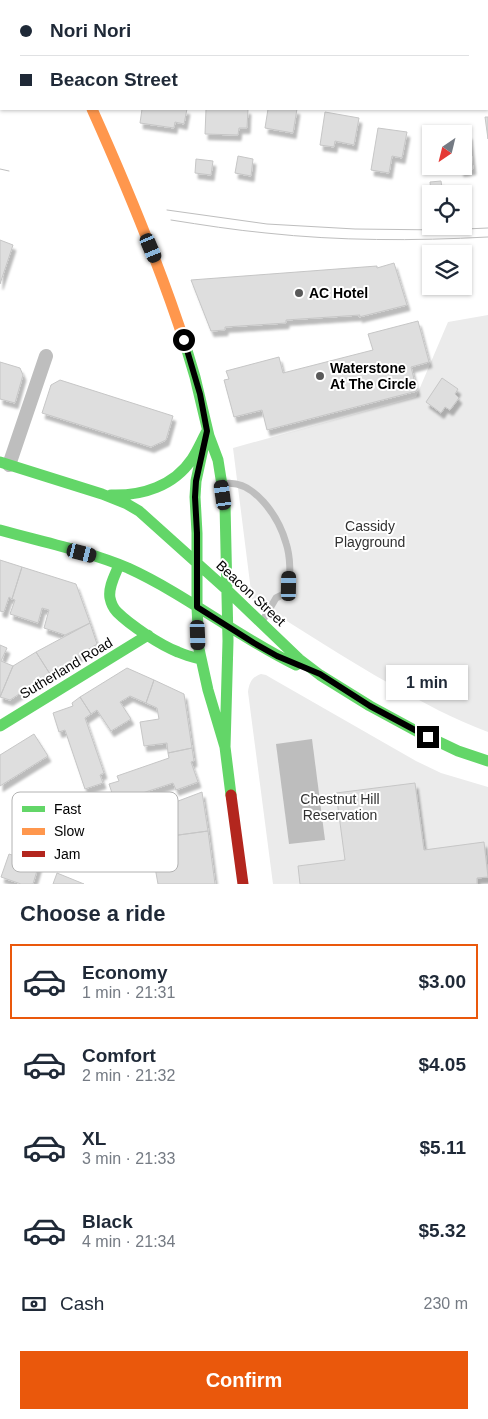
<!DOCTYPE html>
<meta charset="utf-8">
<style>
body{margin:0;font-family:Helvetica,sans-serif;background:#f2f2f3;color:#1f2937;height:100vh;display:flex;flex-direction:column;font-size:19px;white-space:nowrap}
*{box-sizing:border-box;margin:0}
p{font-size:16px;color:#747a83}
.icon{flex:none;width:28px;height:28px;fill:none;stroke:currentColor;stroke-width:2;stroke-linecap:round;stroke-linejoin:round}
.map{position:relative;height:884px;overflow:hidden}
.side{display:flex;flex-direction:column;background:#fff;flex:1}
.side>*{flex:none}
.banner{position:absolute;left:0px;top:0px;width:489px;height:110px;box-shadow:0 1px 4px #0004;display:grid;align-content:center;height:110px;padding:0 20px;background:#fff}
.needle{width:32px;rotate:215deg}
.buttons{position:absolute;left:422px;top:125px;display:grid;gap:10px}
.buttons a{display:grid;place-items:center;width:50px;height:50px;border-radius:0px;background:#fff;box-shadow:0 1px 4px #0004;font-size:25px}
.end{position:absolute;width:22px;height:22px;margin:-11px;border:6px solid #000;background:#fff;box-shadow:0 0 0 2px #fff}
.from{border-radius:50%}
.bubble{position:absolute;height:35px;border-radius:0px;background:#fff;box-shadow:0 1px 4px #0004;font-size:16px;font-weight:600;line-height:35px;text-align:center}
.car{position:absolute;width:15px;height:30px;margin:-15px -8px;border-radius:6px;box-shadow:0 0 4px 1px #0007;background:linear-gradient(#222 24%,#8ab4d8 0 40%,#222 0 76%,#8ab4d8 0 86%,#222 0)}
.banner b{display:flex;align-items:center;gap:18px;height:48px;font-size:19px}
.banner b+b{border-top:1px solid #e0e1e3}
.banner i{width:12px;height:12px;background:#1f2937}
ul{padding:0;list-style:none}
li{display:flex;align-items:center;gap:15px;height:75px;margin:0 10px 8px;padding:0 10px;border:2px solid transparent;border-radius:0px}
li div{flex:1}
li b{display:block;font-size:19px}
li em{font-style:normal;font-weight:600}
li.on{border-color:#ea580c}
li>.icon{width:45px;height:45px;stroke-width:1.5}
h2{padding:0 20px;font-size:22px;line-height:60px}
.pay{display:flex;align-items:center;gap:12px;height:55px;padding:0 20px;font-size:19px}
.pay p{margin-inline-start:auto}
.primary-button{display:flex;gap:10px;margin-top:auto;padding:10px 20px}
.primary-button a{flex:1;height:58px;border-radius:0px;background:#ea580c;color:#fff;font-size:20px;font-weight:600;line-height:58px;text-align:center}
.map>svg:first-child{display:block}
.green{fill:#ebebeb}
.water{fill:#bdbdbd}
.building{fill:#dedede;stroke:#c6c6c6;filter:url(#shadow)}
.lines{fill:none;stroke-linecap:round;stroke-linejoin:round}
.lane{stroke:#bebebe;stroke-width:7}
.street{stroke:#bebebe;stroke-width:14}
.fast{stroke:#63d668;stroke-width:11}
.slow{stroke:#ff974d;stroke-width:11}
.jam{stroke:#b3261e;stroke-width:11}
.tram{stroke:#bebebe;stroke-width:1}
.route{stroke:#000;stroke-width:6}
.poi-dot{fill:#595959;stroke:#fff;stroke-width:2}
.labels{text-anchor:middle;stroke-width:4;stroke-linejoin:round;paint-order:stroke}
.poi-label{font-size:14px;font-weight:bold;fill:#000;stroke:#fff;text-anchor:start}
.park-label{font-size:14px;fill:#313131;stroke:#fff}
.street-label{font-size:14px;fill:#000;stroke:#fff}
.key{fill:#fff;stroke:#b2b2b2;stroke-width:1}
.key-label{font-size:14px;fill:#000}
</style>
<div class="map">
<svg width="488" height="884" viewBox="0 0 488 884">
<defs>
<filter id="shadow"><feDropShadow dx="3" dy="5.5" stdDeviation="1" flood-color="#0004"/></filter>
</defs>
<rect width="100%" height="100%" fill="#fff"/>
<path class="green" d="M488,315v417c-34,-13 -65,-29 -96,-47 -48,-27 -94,-57 -140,-86l-19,-151 183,-51 32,-75z
M261,674l5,1 5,3 145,83 25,12 47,14v97h-215l-25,-192c1,-9 4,-15 13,-18z"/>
<path class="water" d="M312,739l13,101 -36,4 -13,-100z"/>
<path class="building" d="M100,0h51l-1,1h-48z
M182,0h31v1h13h-44z
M0,59h1v25h-1z
M142,109h45l-3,15 -9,-2 -1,6 -34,-5z
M206,109h42l-1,19h-8l-1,7 -33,-1z
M268,109h29l-4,24 -28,-5z
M325,112l34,6 -5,27 -19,-4 -1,6 -14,-2z
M485,117h3v22z
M378,128l29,4 -5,26 -10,-2 -3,17 -18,-3z
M469,134l4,35 -12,2 -1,-5h4v-31z
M238,156l15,3 -2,17 -16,-3z
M196,159l17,2 -2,14 -16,-2z
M441,181l2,13h-12l-1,-12z
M0,240l13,5 -13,39z
M394,263l13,42 -48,12 1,-2 -74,5v3l-61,4v3l-14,1 -20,-51 186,-14v2z
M418,321l11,41 -18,5 6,24 -150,39 -5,-20 -28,7 -10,-37 5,-1 -3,-8 53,-14 4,16 90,-23 -5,-16z
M0,362l20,6 3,7 -8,28 -15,-4z
M442,378l16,11 -3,5 4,4 -9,12 -5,-3 -4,6 -15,-11z
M60,380l113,36 -7,24 -15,7 -109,-34 9,-28z
M0,560l22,7 -10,32 -3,-2 -5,15 -4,-1z
M22,567l54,17 14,39 -25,12 -21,-7 5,-18 -7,-2 -4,15 -28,-9 5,-14 -3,-1z
M90,623l7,21 -47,30 -14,-22z
M0,645l7,3 -6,13 12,5 -13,31z
M36,652l14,22 -40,26 -10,-3 13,-31z
M127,668l27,12 -8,23 -16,-7 -10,6 11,17 -20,12 -14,-21 -6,4 -11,-17z
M154,680l30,14 8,54 -24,5 -1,-10 -23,3 -4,-24 19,-3 -2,-11 -11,-5z
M80,697l11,17 -6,4 19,55 -4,2 3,8 -18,6 -20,-59 -6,2 -6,-19 20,-7 -1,-3z
M34,734l14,22 -48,30v-31z
M192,748l2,13 -3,1 7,20 -22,8 -3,-7 -58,19 -6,-18 10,-3 -2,-5 52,-18 -1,-5z
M415,783l9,67 60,-8 4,35 -11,1v6h-177l-2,-18 47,-6 -9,-67z
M202,792l6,39 -59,8 2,6 -18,3 -5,-28z
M208,831l7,53h-57l-7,-39 -2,-6z
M9,854l30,10 -6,20h-12l-20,-7z
M57,873l27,11h-31z"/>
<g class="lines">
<path class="lane" d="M223,484c31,-6 56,34 63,59 5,15 4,32 3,47l-1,2 -12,6 -13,22"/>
<path class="street" d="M325,1l1,-1
M9,465l37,-109"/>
<path class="fast" d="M488,85v1
M186,347l9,30 14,59 9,24 7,44 3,137 -3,106
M204,444l-8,37 -1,16 2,36v74l2,42 9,41 17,57 6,48
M0,462l102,32 25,10 12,7 88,79 72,69 21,16 50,31 48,26 40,19 30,10
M111,495c31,1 63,-9 81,-36 6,-9 10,-19 15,-28
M0,530c43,12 87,21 128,38 59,27 110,69 168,97
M119,565c-4,10 -11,22 -9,33 1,5 3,10 7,14 13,13 43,33 61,40 7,3 14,5 22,7
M0,726l148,-91"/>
<path class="slow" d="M0,20l1,1
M92,109c35,78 68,157 94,238"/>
<path class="jam" d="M48,0l1,1
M231,795l12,89"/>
<path class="tram" d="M0,169l9,2
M167,210l100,14 88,5 88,1 45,-2
M171,220c32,5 63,10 95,13 73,8 148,8 222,4"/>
</g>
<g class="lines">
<path class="route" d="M184,340l16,54 7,37 -11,50 -1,16 2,36v74l57,36 23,13 43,18 50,32 58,31"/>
</g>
<g class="poi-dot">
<circle cx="299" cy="293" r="5"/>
<circle cx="320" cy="376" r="5"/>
</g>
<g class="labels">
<g class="poi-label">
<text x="309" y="298">AC Hotel</text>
<text x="330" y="373">Waterstone<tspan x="330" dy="16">At The Circle</tspan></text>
</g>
<g class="park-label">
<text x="370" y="531">Cassidy<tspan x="370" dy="16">Playground</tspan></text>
<text x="340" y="804">Chestnut Hill<tspan x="340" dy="16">Reservation</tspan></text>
</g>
<g class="street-label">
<text transform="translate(251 593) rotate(43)" y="5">Beacon Street</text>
<text transform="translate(66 668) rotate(-31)" y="5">Sutherland Road</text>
</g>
</g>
<rect x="12" y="792" width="166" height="80" rx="8" class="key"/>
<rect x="22" y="806" width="23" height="6" fill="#63d668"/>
<rect x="22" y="828" width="23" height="7" fill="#ff974d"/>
<rect x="22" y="851" width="23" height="6" fill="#b3261e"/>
<g class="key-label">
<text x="54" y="814">Fast</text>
<text x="54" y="836">Slow</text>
<text x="54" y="859">Jam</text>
</g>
</svg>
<div class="buttons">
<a><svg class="needle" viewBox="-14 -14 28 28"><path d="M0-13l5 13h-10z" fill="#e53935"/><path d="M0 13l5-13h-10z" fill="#747a83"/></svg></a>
<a><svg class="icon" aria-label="locate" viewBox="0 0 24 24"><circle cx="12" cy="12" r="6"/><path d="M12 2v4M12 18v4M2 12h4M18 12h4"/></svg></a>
<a><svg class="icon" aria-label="layers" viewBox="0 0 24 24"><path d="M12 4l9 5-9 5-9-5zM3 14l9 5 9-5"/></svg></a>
</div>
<i class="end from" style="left:184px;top:340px"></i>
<i class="end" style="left:428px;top:737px"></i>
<div class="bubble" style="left:386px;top:665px;width:82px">1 min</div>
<i class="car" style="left:151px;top:248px;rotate:157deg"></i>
<i class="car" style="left:223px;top:495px;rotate:352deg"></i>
<i class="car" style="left:82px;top:553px;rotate:104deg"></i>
<i class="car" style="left:289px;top:586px;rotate:1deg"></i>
<i class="car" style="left:198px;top:635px;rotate:178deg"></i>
<div class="banner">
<b><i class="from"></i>Nori Nori</b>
<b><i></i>Beacon Street</b>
</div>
</div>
<section class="side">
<h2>Choose a ride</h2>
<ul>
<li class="on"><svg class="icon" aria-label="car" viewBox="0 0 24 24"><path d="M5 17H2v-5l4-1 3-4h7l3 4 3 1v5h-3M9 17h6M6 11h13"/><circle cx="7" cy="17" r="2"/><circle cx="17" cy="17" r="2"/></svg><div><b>Economy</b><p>1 min · 21:31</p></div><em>$3.00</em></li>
<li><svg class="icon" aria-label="car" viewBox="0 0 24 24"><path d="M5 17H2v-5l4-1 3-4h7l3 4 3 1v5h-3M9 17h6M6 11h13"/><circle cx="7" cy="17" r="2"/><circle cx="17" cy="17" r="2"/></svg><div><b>Comfort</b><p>2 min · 21:32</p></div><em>$4.05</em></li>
<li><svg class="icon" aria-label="car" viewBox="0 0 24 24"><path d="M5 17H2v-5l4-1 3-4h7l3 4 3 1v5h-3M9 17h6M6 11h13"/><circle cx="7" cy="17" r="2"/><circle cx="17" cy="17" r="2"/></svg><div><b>XL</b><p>3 min · 21:33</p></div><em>$5.11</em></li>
<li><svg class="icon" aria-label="car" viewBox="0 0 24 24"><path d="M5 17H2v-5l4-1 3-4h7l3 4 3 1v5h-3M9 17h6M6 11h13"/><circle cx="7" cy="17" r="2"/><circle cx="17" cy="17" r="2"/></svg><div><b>Black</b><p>4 min · 21:34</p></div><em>$5.32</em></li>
</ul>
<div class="pay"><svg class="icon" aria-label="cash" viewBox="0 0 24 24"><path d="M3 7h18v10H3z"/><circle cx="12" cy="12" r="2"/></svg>Cash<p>230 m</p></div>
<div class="primary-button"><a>Confirm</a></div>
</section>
